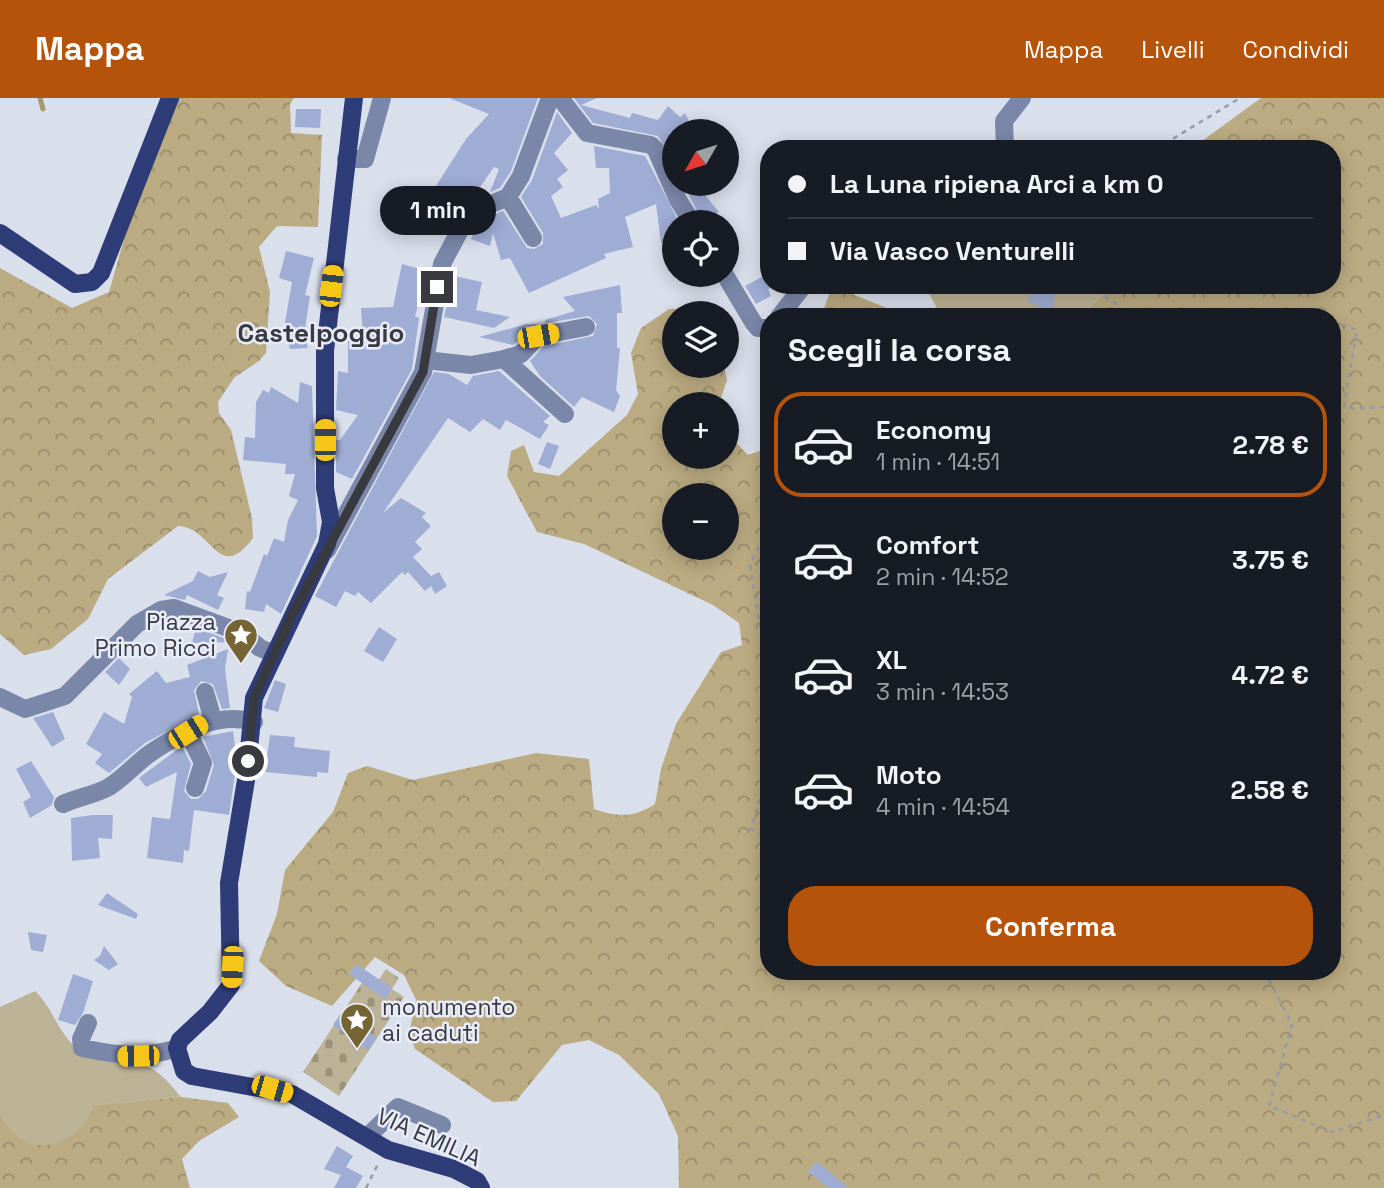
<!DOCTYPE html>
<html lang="it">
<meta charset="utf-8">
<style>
body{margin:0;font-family:"Space Grotesk",sans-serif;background:#242831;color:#f1f3f6;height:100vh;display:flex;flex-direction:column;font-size:26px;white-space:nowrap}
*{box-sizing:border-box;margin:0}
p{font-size:23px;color:#9ea1a6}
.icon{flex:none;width:38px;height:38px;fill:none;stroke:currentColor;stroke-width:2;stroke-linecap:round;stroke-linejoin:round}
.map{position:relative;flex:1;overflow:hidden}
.panel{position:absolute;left:760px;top:210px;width:581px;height:672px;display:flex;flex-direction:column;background:#171b24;border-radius:28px;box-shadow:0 4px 18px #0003}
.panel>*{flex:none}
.guide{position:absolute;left:760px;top:42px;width:581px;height:154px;border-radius:28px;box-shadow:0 4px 18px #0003;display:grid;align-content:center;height:154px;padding:0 28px;background:#171b24}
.needle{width:46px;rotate:231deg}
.buttons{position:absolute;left:662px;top:21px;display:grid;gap:14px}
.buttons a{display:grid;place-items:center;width:77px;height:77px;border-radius:50%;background:#171b24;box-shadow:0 4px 18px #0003;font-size:35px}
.end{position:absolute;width:32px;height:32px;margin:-16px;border:9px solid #393a40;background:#fff;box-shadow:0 0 0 4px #fff}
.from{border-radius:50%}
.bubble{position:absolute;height:49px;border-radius:24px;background:#171b24;box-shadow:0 4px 18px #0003;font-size:23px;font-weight:700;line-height:49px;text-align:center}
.car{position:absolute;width:21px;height:42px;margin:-21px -10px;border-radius:9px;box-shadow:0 0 5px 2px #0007;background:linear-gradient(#f5c518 24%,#345 0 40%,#f5c518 0 76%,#345 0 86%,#f5c518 0)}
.guide b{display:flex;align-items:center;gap:24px;height:66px;font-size:26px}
.guide b+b{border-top:2px solid #363941}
.guide i{width:18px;height:18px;background:#f1f3f6}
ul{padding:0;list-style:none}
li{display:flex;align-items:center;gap:21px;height:105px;margin:0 14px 10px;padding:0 14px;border:4px solid transparent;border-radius:28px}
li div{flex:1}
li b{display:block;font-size:26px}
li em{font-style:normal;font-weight:700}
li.selected{border-color:#b45309}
li>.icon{width:63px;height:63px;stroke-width:1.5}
h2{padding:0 28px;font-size:32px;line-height:84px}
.action{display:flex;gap:14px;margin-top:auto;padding:14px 28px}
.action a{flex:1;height:80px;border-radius:28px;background:#b45309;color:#fff;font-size:28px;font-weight:700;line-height:80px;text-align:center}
header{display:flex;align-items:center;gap:42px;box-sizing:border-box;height:98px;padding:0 35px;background:#b45309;color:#fff}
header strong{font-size:33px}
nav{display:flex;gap:38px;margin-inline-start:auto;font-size:24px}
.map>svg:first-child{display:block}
.grass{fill:#bcb295}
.forest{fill:url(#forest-crowns);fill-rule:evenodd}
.cemetery{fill:url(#cemetery-stones)}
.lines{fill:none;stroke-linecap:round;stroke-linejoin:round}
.stream{stroke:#a7986f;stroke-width:5}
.building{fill:#9facd4}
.path{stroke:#979ba5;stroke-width:2.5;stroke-dasharray:5 5;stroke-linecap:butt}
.minor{stroke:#7b87a9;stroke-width:18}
.major{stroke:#2e3c77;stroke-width:18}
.route{stroke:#393a40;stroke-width:9}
.labels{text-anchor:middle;stroke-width:5;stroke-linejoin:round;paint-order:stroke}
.poi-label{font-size:23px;fill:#393a40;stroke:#e8ecf9;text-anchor:end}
.street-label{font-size:23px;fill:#393a40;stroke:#e8ecf9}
.quarter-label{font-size:26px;font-weight:bold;fill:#393a40;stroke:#e8ecf9}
</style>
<header>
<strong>Mappa</strong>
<nav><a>Mappa</a><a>Livelli</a><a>Condividi</a></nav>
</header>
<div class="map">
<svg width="1384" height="1090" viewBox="0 0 1384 1090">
<defs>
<pattern id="forest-crowns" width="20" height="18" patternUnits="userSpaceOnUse" patternTransform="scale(1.75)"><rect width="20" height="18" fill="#bbab82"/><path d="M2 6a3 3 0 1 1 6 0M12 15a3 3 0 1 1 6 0" fill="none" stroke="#998c6c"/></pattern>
<pattern id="cemetery-stones" width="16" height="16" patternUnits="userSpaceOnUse" patternTransform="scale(1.75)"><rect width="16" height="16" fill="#bcb295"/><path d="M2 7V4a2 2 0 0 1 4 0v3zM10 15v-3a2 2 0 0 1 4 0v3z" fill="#9a927b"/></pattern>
</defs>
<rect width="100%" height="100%" fill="#dadfec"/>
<path class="grass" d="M924,187h174l6,8 -25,24h-137z
M35,893c19,18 23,44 46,61 5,4 13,4 21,5 41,4 52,6 79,40l-88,8c-7,28 -44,53 -71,34 -10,-7 -16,-17 -22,-26v-106z"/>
<path class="forest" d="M164,0h130l-4,6 1,29 31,2 -4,92 -41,-1 -18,21 11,45 -4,61 -7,8 -25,17 -16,24 1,11 12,17 21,88 1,20c-35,47 -40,-11 -75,-12l-70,53 -20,40 -37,30 -27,6 -24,-21v-366l72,40 37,-16z
M1261,0h123v1090h-705l-1,-52 -19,-42 -40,-39 -30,-15 -27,5 -46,56 -23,1 -78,-53 -6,-15 7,-34 -12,-25 -29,-18 -43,49 -46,-20 -27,-25 18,-47 8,-44 48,-58 15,-39 19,-7 46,14 123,-27 53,6 5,50c23,8 40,9 61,-5l6,-35 15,-45 45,-72 21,-7 -3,-22 -26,-18 -129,-61 -47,-12 -30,-56 4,-25 13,-6 10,27 25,4 68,-61 11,-21 -7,-41 10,-25 28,-19 29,-1 3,5h-27v53h50l3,14 -8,24h-45v53h52v-25l22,23 20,-7v523h564v-654h-253l34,-32h219v-136h-141zM674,397h52v53h-52z
M830,194l22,2 57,23h-88z
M181,999l47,6 11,14 -40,24 -17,18 8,29h-190v-75c6,9 12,19 22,26 26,18 64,-6 71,-34z"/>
<path class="cemetery" d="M386,871l13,9 -7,11 12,8 -65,99 -36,-24 65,-98 10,7z"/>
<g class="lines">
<path class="stream" d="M40,0l3,11"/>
</g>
<path class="building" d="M449,0h89l-27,73 -11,17 -10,4 9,-23 -5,-2 -23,33 -14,11 -13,-3 -1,6 -18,-11 41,-64 23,-25z
M574,0h23l-16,7 49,13 2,-5 26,7 10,-14 12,11 5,-4 9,18h-20v31l-16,-26 -65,-13z
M296,11h25l-1,19 -25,-1z
M557,14l15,21 -18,20 14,17 -11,9 6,8 -12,9 10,22 35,-13 3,4 -1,-10 12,-6 -1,-25h-13l-2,-22 51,10 34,66h-5v18l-13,3 -5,-39 -31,13 8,30 -29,7 2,4 -77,35 -19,-35 -9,2 -8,-27 -3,13 -19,-7 7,-18 25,-10 24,37 7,1 9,-5v-11l-22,-36 11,-17z
M683,86h21l1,11 14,17 -16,10z
M286,153l28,7 -9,37 5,1 -6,39 4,13 -18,1 -6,-21 8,-46 -13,-4z
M402,166l25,7 -12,45 4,2 -7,51 -60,110 -16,-7v-32h4l18,-25 -22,-5 2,-39 10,2v-33l15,1 -2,-33 32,-1z
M767,176l1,11 6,2 -6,2 3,7 -15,8 -11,-18z
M454,178l28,6 -6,28 34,7 -16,11 -50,-11z
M620,187l2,28h-5v35h3l-4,42 4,6 -6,16 -32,-15 -8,10 -34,-31 -10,-15 14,-15 49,-10 4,-12 -8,-8 -43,7 -1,-3 30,-9 -12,-14z
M1030,191l25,1 -2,18 -16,-1v-3l-8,-1z
M527,226h11l-25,21 -34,-8z
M499,273l51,45 -7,6 6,3 -9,14 -34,-19 -6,10 -17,-11 -13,13 -22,-14 -65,95 18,-15 25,15 -4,4 9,9 -16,16 7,7 -9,8 18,19 8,-4 8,14 -12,8 -4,-8 -6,5 -17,-19 -3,3 -3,-3 -31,31 -13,-11 -3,4 -10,-5 -9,16 -21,-11 119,-224 15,2 18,11 6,-9z
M300,284l12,4 5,150 -36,78 -15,-10 -2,8 -19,-3 2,-18 3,1 14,-38 3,2 7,-18 10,4 4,-22 10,-20 -9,-4 6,-22h-10l1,-10 -43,-4 2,-23 10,1 1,-36 7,-12 6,3 2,-6 27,16z
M547,344l12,4 -9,23 -12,-5z
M198,473l12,6 18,-5 -11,23 7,3 -6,12 -31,-15 -2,5 -21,-5 29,-14z
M379,529l18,12 -14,23 -19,-11z
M196,530h1l37,14 -42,1z
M228,551l-3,20 5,39 -8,1 -9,-25 -12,-3 -7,9 5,24 -54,29 -36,30 -14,-10 7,-9 -16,-10 18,-32 20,12 8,-27 -3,-3 28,-23 9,12 24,-6 -3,-12z
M119,560l11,11 -11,16 -14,-13z
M275,582l11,4 -8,28 -14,-4z
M53,614l12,27 -13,8 -19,-29z
M233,633l4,29 -8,55 -35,-5 -5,41 -5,-1 -1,13 -36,-5 5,-41 18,2 7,-47 -31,15 -7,-9 43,-32 9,18 -7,27 7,8h7l8,-8 8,-26 -11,-28z
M270,637l25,2 -1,10 36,4 -2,22 -11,-1v5l-52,-5z
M31,663l23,36 -2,8 -22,13 -7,-16 8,-5 -15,-28z
M93,717h20l-1,24 -14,-1 2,20 -28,3 -1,-43z
M107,795l31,21 -2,5 -38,-14z
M28,834l19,3 -4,17 -12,-2z
M104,848l14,18 -9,6 -15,-10 6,-4z
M356,866l36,24 -7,11 -36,-25z
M73,876l20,7 -10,32 -8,12 -17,-5z
M341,915l36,25 -9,12 -35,-25z
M337,1048l16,10 -7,11 17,9 -7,12h-22l7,-13 -17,-6z
M816,1064l9,6 23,20h-19l-21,-16z"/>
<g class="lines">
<path class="path" d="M1156,51l84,-51
M1088,187l48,32
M1332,223l25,9 -13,76 10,3 30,-2
M768,431l-18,35 18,112
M768,672l-17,59 17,9
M1264,873l28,53 -23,82 64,26 51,-17
M366,1090l12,-24"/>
<path class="minor" d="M560,0l27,35 64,12 5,5 22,50 14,22
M1005,51l-1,-28 18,-23
M346,61h19l17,-61
M508,99l25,41
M725,177l28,47 5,6h10
M779,219l25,-32
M504,261l17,-5 17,-18 48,-9
M425,262l46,5 33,-6 61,55
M327,452l96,-178 19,-108 27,-51 39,-16 13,-21 29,-78
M205,594l8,28
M0,599l25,12 40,-13 72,-72 24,-14 13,-2 68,25 18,15 15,6
M188,634l15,31 -8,25
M63,706c15,-7 32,-9 46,-17 16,-10 28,-25 43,-35 30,-20 65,-41 102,-30
M88,925l-7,16 1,9c34,7 62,11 95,0
M367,1039l31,-30 44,18"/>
<path class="major" d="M354,0l-29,253v137l6,34 -4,22 -73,154 -8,82 -17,103 2,102 -21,27 -30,28 -3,8 7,23 8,5 100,18 96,56 66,19 23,12 4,7
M0,135l75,51 17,-2 9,-9 69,-175"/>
</g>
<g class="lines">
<path class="route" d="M248,663l6,-63 37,-81 132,-245 14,-85"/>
</g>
<defs>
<g id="sight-pin" transform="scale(1.75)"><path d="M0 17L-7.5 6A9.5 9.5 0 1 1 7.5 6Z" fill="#766432" stroke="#e8ecf9"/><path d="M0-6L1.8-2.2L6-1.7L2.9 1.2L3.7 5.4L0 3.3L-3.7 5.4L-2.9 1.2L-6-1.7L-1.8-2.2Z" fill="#fff"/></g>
</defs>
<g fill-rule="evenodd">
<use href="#sight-pin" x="241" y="537"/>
<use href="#sight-pin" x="357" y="922"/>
</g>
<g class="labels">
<g class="poi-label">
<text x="216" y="532">Piazza<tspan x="216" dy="26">Primo Ricci</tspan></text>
<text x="382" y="917" text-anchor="start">monumento<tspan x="382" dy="26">ai caduti</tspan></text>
</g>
<g class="street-label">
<text transform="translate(429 1039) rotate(24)" y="8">VIA EMILIA</text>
</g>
<g class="quarter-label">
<text x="321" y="244">Castelpoggio</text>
</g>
</g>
</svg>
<div class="buttons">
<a><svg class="needle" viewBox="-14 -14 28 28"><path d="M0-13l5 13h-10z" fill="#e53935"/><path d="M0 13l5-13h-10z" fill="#9ea1a6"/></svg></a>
<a><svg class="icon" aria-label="locate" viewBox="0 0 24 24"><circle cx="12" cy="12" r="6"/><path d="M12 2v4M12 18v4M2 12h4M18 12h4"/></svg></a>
<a><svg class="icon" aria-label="layers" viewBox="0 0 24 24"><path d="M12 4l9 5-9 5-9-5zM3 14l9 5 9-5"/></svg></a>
<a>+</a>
<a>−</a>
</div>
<i class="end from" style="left:248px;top:663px"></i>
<i class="end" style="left:437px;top:189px"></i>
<div class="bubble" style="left:380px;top:88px;width:116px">1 min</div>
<i class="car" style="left:331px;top:188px;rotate:7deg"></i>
<i class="car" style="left:538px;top:238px;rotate:80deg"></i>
<i class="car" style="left:325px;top:342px;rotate:0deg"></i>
<i class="car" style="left:188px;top:634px;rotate:58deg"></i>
<i class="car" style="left:232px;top:869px;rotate:183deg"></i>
<i class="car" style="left:138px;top:958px;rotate:269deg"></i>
<i class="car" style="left:272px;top:991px;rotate:106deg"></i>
<div class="guide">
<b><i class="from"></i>La Luna ripiena Arci a km 0</b>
<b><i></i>Via Vasco Venturelli</b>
</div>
<section class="panel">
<h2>Scegli la corsa</h2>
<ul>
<li class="selected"><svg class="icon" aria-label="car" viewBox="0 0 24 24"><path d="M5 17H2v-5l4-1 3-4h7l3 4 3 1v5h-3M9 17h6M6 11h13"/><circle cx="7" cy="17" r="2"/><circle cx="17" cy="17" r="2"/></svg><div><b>Economy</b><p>1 min · 14:51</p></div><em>2.78 €</em></li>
<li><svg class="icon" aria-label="car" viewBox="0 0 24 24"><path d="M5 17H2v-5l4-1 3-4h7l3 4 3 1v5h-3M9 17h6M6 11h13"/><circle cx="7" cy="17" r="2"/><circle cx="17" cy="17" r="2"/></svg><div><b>Comfort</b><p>2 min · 14:52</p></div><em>3.75 €</em></li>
<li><svg class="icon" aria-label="car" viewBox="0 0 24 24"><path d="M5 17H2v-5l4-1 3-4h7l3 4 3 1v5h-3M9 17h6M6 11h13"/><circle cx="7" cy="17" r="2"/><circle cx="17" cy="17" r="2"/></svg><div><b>XL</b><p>3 min · 14:53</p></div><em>4.72 €</em></li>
<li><svg class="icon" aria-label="car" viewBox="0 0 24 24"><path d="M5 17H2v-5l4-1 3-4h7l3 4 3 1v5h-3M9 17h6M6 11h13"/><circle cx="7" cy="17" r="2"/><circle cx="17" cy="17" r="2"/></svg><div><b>Moto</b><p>4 min · 14:54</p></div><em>2.58 €</em></li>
</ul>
<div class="action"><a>Conferma</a></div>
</section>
</div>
